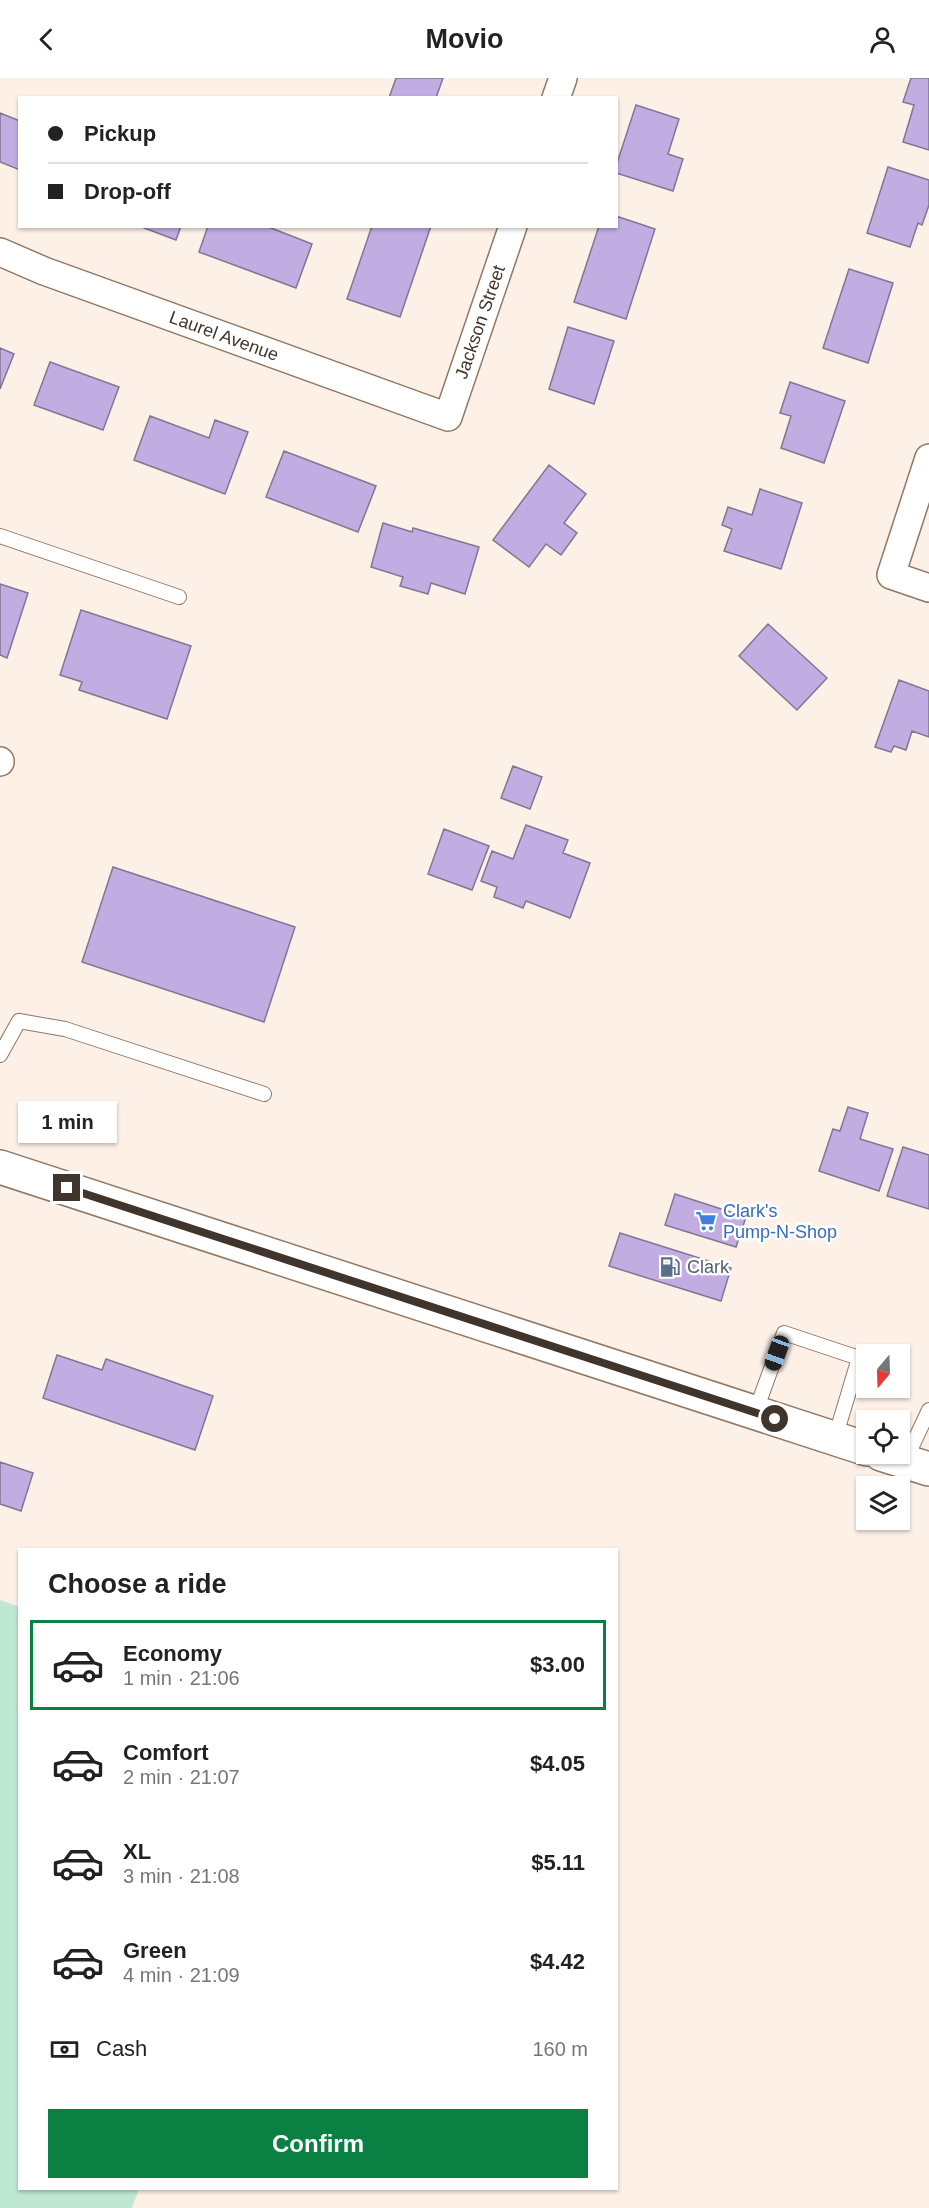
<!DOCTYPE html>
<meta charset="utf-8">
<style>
body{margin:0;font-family:Arial,sans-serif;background:#f2f2f2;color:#222;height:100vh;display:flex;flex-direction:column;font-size:22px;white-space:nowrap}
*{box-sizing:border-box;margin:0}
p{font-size:20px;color:#767676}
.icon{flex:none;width:33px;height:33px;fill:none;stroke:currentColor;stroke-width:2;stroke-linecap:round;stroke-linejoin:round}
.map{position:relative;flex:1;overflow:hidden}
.panel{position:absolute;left:18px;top:1470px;width:600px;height:642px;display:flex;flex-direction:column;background:#fff;border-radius:0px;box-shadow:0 2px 4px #0004}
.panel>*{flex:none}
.guide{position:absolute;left:18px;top:18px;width:600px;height:132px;border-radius:0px;box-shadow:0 2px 4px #0004;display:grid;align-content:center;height:132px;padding:0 30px;background:#fff}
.needle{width:39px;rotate:199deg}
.buttons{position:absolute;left:856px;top:1266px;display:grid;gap:12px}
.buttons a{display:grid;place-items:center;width:54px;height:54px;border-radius:0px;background:#fff;box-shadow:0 2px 4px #0004;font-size:30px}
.end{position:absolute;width:27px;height:27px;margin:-14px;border:8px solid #40352c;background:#fff;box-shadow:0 0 0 3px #fff}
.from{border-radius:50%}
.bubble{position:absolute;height:42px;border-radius:0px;background:#fff;box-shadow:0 2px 4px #0004;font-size:20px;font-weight:800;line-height:42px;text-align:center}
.car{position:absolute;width:18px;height:36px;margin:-18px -9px;border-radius:8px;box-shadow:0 0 4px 2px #0007;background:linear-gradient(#222 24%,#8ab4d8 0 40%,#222 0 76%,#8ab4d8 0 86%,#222 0)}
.guide b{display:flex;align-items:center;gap:21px;height:57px;font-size:22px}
.guide b+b{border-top:2px solid #e0e0e0}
.guide i{width:15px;height:15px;background:#222}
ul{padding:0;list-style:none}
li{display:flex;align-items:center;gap:18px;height:90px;margin:0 12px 9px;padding:0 18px;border:3px solid transparent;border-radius:0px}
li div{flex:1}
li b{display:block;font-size:22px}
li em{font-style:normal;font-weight:800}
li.on{border-color:#0b8043}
li>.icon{width:54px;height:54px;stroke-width:1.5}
h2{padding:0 30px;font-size:27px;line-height:72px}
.pay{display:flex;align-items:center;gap:15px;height:66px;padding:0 30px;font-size:22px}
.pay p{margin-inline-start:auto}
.action{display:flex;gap:12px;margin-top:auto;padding:12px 30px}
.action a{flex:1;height:69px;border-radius:0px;background:#0b8043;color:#fff;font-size:24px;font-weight:800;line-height:69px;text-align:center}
header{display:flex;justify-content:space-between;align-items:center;height:78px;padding:0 30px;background:#fff;font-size:27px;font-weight:800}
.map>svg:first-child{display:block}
.green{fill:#bee8d2}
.building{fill:#c1ade2;stroke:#817693;stroke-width:1.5}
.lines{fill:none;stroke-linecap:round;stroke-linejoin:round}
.service-casing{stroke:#927862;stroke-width:16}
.minor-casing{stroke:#927862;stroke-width:30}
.primary-casing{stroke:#927862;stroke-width:36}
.service{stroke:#fff;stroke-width:14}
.minor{stroke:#fff;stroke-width:27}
.primary{stroke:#fff;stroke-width:33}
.route{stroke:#40352c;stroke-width:8}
.labels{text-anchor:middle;stroke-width:5;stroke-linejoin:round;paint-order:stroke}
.street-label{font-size:18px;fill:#40352c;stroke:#fff}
.shop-label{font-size:18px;fill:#366cbe;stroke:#fff;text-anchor:start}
.service-label{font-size:18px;fill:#4e5e75;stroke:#fff;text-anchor:start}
</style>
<header><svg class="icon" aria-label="back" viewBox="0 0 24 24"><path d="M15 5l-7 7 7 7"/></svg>Movio<svg class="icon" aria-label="person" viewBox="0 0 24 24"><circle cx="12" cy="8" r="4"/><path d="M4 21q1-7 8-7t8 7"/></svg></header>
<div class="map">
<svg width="929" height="2130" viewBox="0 0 929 2130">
<rect width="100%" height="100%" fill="#fcf0e7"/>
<path class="green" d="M0,1522l20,7v581l119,1 -7,19h-132z"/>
<path class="building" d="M396,0h47l-7,20h-47z
M911,0h18v72l-26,-8 11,-37 -11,-3z
M636,27l43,14 -11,35 15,5 -10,32 -57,-18v-7z
M0,35l20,8v49l-20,-8z
M888,89l41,13v25l-7,20 -4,-2 -8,24 -43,-14z
M616,138l39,13 -29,90 -52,-17 25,-76h17z
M139,148h42l-5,14z
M208,148h58l46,18 -16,44 -97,-36z
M372,148h59l-31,91 -53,-18z
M849,191l44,14 -25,80 -45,-15z
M568,249l46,14 -20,63 -45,-15z
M0,270l14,6 -14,35z
M50,284l69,25 -16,43 -69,-25z
M790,304l55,19 -21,62 -43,-15 10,-32 -11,-3z
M150,338l59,22 6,-18 33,12 -23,62 -91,-34z
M284,373l92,35 -18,46 -92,-35z
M549,387l37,29 -22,29 13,10 -16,22 -15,-11 -17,23 -36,-27z
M760,411l42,14 -21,66 -57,-18 8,-22 -10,-4 6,-18 24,8z
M383,445l29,9 1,-4 66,19 -14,47 -34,-11 -3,11 -28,-8 3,-9 -32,-10z
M0,506l28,9 -21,65 -7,-3z
M81,532l110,36 -24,73 -88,-29 3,-8 -22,-7z
M768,546l59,54 -30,32 -58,-54z
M899,602l30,11v46l-17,-6 -6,19 -12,-4 -3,6 -16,-5z
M513,688l29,11 -12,32 -29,-11z
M526,747l42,15 -5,13 27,10 -20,55 -44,-17 -3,7 -29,-11 3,-10 -16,-6 11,-30 21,8z
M444,751l45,17 -17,44 -44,-16z
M113,789l182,60 -31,95 -182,-60z
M848,1029l20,6 -8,26 33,10 -14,42 -60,-20 14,-42 7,2z
M903,1069l26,8v54l-42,-13z
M675,1116l71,23 -10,30 -71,-22z
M620,1155l111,35 -10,33 -112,-35z
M57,1277l45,15 4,-11 107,37 -18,54 -152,-52z
M0,1384l33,11 -12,38 -21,-7z"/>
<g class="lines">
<g class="service-casing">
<path id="service" d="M0,458l179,61
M0,977l19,-34 46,8 199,65
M755,1335l29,-80 75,25 -24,80
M905,1383l24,-51"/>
</g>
<g class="minor-casing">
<path id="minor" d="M556,20l7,-20
M0,174l44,19 404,146 65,-191
M929,380l-38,117 38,13
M0,683v1"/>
</g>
<g class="primary-casing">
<path id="primary" d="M0,1089l867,282
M881,1376l48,15"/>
</g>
<use href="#service" class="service"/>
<use href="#minor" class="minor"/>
<use href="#primary" class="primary"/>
</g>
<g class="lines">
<path class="route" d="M67,1110l708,231"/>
</g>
<defs>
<g id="supermarket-bare" transform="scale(1.62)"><path d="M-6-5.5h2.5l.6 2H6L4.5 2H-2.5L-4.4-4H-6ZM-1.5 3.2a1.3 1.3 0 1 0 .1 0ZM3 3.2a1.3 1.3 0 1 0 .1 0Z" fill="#3f7fe0" stroke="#fff" stroke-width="2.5" paint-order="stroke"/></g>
<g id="fuel-bare" transform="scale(1.62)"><path d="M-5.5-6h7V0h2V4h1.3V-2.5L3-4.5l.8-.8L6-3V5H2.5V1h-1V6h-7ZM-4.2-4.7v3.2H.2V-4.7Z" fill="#5c6f8a" stroke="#fff" stroke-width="2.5" paint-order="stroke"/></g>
</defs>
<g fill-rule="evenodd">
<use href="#supermarket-bare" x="706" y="1143"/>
<use href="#fuel-bare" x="670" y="1189"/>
</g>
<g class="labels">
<g class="street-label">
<text transform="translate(480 244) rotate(-71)" y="6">Jackson Street</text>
<text transform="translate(224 258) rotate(20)" y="6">Laurel Avenue</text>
</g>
<g class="shop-label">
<text x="723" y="1139">Clark's<tspan x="723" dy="21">Pump-N-Shop</tspan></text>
</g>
<g class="service-label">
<text x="687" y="1195">Clark</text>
</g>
</g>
</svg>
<div class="buttons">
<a><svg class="needle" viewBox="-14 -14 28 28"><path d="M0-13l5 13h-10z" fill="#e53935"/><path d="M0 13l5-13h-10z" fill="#767676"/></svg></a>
<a><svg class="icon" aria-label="locate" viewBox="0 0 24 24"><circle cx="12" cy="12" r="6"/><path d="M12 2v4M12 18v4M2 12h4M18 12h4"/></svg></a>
<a><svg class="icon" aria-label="layers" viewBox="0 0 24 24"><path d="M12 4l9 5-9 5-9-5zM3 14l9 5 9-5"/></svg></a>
</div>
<i class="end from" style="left:775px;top:1341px"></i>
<i class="end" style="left:67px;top:1110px"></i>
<div class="bubble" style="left:18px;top:1023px;width:99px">1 min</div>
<i class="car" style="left:777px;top:1275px;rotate:200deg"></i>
<div class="guide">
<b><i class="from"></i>Pickup</b>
<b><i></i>Drop-off</b>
</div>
<section class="panel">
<h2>Choose a ride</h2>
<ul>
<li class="on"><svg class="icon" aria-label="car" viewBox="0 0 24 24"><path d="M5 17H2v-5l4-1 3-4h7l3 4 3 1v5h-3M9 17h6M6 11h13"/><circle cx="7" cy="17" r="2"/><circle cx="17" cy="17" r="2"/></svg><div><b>Economy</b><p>1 min · 21:06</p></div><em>$3.00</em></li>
<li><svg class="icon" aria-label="car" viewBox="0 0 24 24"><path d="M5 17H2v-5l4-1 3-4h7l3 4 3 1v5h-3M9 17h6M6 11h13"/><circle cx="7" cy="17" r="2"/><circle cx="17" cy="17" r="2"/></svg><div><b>Comfort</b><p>2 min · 21:07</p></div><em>$4.05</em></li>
<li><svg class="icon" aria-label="car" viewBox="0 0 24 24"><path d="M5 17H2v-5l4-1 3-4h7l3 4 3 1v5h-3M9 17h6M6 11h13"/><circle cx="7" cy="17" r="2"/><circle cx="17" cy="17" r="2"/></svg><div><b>XL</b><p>3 min · 21:08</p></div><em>$5.11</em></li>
<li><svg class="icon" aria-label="car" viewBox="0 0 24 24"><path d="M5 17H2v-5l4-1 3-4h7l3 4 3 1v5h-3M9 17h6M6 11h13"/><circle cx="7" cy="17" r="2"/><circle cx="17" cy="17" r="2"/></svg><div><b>Green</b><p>4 min · 21:09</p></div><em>$4.42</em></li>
</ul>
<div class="pay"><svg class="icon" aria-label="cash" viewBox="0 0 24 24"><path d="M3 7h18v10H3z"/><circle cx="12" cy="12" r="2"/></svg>Cash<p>160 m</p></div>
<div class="action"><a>Confirm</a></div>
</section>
</div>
